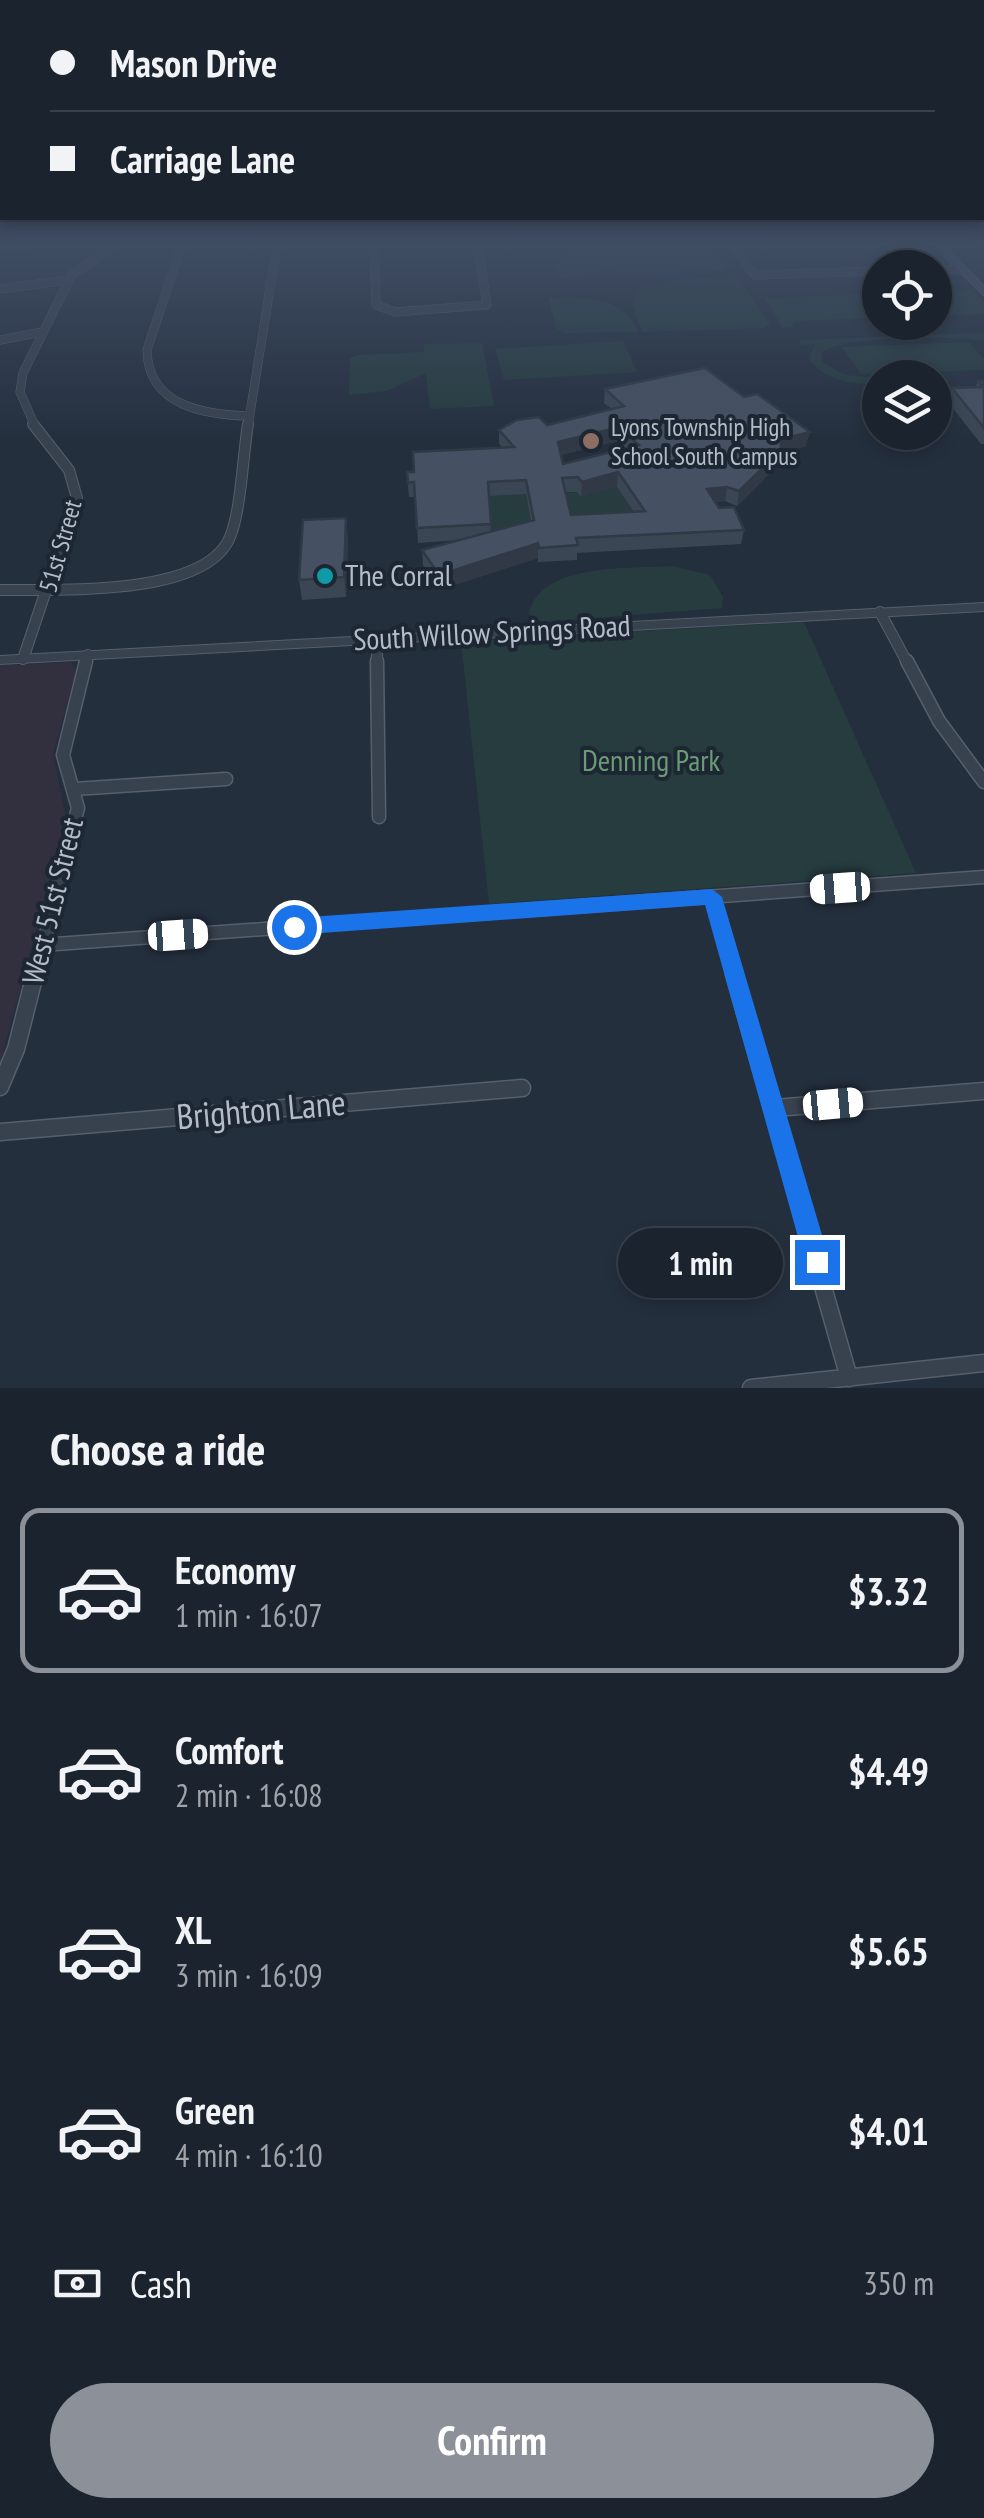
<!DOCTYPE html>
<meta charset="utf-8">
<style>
body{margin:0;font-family:"PT Sans Narrow",sans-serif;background:#282f3a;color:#f1f3f6;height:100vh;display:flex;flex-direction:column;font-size:38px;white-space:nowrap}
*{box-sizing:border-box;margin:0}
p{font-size:32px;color:#a0a4aa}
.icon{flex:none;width:55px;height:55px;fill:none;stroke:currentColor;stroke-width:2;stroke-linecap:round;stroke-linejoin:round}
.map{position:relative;height:1388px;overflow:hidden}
.details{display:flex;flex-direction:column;background:#1b232e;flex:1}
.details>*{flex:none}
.top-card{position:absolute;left:0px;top:0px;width:985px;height:220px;box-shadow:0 5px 15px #0003,0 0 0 2px #39404a;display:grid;align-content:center;height:220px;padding:0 50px;background:#1b232e}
.fabs{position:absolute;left:862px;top:250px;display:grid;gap:20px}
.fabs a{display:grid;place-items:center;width:90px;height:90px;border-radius:50%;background:#1b232e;box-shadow:0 5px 15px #0003,0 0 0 2px #39404a;font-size:50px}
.end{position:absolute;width:45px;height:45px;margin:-22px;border:12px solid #1a73e8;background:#fff;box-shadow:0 0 0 5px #fff}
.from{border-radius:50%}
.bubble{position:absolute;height:70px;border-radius:35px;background:#1b232e;box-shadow:0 5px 15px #0003,0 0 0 2px #39404a;font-size:32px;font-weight:600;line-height:70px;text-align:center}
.car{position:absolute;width:30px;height:60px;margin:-30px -15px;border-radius:12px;box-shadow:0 0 8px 2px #0007;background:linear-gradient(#fff 24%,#345 0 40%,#fff 0 76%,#345 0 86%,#fff 0)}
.top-card b{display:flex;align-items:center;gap:35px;height:95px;font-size:38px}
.top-card b+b{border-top:2px solid #39404a}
.top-card i{width:25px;height:25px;background:#f1f3f6}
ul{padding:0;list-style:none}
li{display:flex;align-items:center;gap:30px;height:165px;margin:0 20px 15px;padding:0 30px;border:5px solid transparent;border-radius:20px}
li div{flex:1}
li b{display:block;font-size:38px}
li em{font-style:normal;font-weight:600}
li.on{border-color:#8c9099}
li>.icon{width:90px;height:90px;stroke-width:1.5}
h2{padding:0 50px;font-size:45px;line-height:120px}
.pay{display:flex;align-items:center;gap:25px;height:110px;padding:0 50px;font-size:38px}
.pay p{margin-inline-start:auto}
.cta{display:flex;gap:20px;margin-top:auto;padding:20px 50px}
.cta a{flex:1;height:115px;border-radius:60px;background:#8c9099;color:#fff;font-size:40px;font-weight:600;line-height:115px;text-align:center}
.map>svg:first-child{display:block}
.medical{fill:#32303f}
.green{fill:#263c3f}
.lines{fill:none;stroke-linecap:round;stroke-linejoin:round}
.minor-far3-casing{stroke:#565f6c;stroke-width:9}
.minor-far2-casing{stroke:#565f6c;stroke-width:12}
.minor-far1-casing{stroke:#565f6c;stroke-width:15}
.minor-casing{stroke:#565f6c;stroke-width:19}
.tertiary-casing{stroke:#565f6c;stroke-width:2}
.secondary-casing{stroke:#565f6c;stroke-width:3}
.minor-far3{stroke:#38414e;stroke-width:8}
.minor-far2{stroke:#38414e;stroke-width:10}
.minor-far1{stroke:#38414e;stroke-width:12}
.minor{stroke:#38414e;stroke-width:16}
.tertiary{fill:#38414e;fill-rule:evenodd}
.secondary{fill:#465061;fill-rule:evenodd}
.wall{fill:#3b4654;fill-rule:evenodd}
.shaded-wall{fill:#303945}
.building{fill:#455162;stroke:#303945;stroke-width:2.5;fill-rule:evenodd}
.route{fill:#1a73e8}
.education-dot{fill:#8d6e63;stroke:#1d2633;stroke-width:4}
.culture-dot{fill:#0f9aa8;stroke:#1d2633;stroke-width:4}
.labels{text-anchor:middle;stroke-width:8;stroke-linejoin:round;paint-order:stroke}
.far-poi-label{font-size:25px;fill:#b4bcc9;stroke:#1d2633;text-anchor:start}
.far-street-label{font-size:25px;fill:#b4bcc9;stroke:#1d2633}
.poi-label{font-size:30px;fill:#b4bcc9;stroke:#1d2633;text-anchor:start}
.street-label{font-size:30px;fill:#b4bcc9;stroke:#1d2633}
.park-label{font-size:30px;fill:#6b9a76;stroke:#1d2633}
.near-street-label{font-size:35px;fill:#b4bcc9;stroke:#1d2633}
</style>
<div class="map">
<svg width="984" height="1388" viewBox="0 0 984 1388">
<rect width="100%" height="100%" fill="#242f3e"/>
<path class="medical" d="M72,662l4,10 -23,82 13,65 -66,244v-397z"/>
<path class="green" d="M712,245l15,25 -113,4 -3,-5 -21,7 -30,2 -8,-24 5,-4z
M737,276l33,48 -6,4 -122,4 -10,-28 5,-14 33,-10z
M973,291l11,11v12l-49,2v-24z
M880,294v24l-79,3 -9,3 3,3 -12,1 -18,-30z
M548,298c32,-2 78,-2 90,34l-74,1 -7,-3z
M984,333v8c-29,-5 -142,-6 -163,12l1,9 23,13 35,3v6c-25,1 -57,-3 -71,-26l6,-14 -13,1 -3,-5z
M623,341l14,31 -133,8 -9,-31z
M969,342l15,17v11l-123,4 -19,-27z
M482,343l12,63 -64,3 -4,-36 -39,18 -38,4 1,-37 7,-3 67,-3v-8z
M656,476l-20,39 -65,19 -9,-41 15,-1 5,5z
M525,490l9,45 -44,2 -1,-11 3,-1 -4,-29z
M672,566l38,9 13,22 -1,11 -180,14 -13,-8c10,-52 103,-45 143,-48z
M804,622l112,251 -427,31 -28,-263z"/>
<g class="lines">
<g class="minor-far3-casing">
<path id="minor-far3" d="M182,244l-35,106c1,56 57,65 103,66
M374,244l2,61 19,7 92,-7 -9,-61
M732,244l23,31 125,-4
M0,245l27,-1
M935,270l26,-1
M0,289l68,-9
M0,340l42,-8
M35,426l-15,-34 3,-19 49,-99 47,-30
M248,426l29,-182"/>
</g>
<g class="minor-far2-casing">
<path id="minor-far2" d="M0,590c54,-1 205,8 230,-53 11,-26 13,-83 18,-113
M880,612l28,52
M377,640v24
M23,659l54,-161 -8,-28 -36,-46
M86,664l2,-9"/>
</g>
<g class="minor-far1-casing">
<path id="minor-far1" d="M377,661l2,156
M907,661l32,60 45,61
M74,789l152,-10
M712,897l23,80
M42,945l942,-68
M35,977l43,-169 -15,-53 23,-94"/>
</g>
<g class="minor-casing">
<path id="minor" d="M734,974l115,404
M0,1087l16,-38 19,-75
M775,1108l209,-17
M0,1132l522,-44
M751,1388l233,-25"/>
</g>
<g class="tertiary-casing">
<path id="tertiary" d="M984,603v8l-984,53v-8z"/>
</g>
<g class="secondary-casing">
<path id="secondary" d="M933,244h9l42,43v8z"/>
</g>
<use href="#minor-far3" class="minor-far3"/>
<use href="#minor-far2" class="minor-far2"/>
<use href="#minor-far1" class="minor-far1"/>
<use href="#minor" class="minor"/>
<use href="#tertiary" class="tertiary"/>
<use href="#secondary" class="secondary"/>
</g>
<path class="wall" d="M978,381h6v63h-3l-33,-42 4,-14h23z
M605,389l201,57 -27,8 -2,12 -40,40 -12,-5 -10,1 4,6 25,22 -3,14 -164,9v7l-39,2v-4l-99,32 -16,-25 -1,-15 37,-10 -41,3 -3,-46h-6l-2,-25h7l88,-25 -3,-3v-14l48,-5 65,-16 -8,-6zM617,441l8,7 -62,16 -2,-9zM617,487l17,25 -63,3 -5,-23h11l4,5zM526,494l5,27 -40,11 -2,-36z
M348,538l-2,59 -44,3 -3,-20z"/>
<path class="shaded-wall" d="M619,427l-2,14 -60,15 1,-14z
M810,432l-4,14 -27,8 3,-15z
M780,451l-3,15 -40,40 2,-15z
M618,472l-1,15 -36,10 1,-15z
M727,487l-2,14 -21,3 3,-15z
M346,518l2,20 -2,59 -2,-20z
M538,543v15l-99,32v-15z"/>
<path class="building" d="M705,368l39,29 13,-3 53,38 -28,7 -2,12 -41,40 -12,-4 -20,2 12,19 15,-1 10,23 -168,8 2,7 -39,3 -1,-5 -99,32 -17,-25 112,-30 -8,-40 -38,2 3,42 -74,4 -3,-46 -6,1 -1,-11h7l-1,-20 101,-5 -15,-17 18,-10 22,-3 8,8 77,-19 -19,-17zM619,427l20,18 -76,19 -5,-22zM618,472l27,39 -74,4 -9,-37 16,-1 4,5z
M978,381h6v47l-32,-40 32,-1z
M346,518l-2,59 -45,3 4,-60z"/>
<linearGradient id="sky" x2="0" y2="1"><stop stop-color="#141a22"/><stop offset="0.56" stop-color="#3f4d63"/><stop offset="1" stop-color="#3f4d63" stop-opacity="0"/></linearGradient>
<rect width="984" height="439" fill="url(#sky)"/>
<path class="route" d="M712,889l10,8 108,365 -4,9 -9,4 -9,-4 -3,-9 -100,-357 -411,30 -10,-8 10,-9z"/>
<circle class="education-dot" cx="591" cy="441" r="10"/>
<circle class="culture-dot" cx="325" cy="576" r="10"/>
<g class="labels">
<g class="far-poi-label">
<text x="611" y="436">Lyons Township High<tspan x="611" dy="29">School South Campus</tspan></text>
</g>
<g class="far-street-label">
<text transform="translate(60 546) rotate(-74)" y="9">51st Street</text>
</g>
<g class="poi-label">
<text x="345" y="586">The Corral</text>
</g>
<g class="street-label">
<text transform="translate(492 633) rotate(-3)" y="10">South Willow Springs Road</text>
<text transform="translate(53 901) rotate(-76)" y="10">West 51st Street</text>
</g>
<g class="park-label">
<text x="651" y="771">Denning Park</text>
</g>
<g class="near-street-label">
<text transform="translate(261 1110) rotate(-5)" y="12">Brighton Lane</text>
</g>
</g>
</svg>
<div class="fabs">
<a><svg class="icon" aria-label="locate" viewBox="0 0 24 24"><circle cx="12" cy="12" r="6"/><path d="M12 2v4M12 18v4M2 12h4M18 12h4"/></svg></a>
<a><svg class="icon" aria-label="layers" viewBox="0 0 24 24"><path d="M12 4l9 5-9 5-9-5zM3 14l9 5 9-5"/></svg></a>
</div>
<i class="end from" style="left:294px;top:927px"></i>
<i class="end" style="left:817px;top:1262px"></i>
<div class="bubble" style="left:618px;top:1228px;width:165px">1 min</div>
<i class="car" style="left:840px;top:888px;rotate:266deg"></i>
<i class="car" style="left:178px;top:935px;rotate:86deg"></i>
<i class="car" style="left:833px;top:1104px;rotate:85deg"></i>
<div class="top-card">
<b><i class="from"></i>Mason Drive</b>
<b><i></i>Carriage Lane</b>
</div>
</div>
<section class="details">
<h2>Choose a ride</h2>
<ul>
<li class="on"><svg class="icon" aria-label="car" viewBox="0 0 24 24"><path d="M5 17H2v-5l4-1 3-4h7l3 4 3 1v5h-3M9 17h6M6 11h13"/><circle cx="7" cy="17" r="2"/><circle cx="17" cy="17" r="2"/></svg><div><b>Economy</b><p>1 min · 16:07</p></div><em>$3.32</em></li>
<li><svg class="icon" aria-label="car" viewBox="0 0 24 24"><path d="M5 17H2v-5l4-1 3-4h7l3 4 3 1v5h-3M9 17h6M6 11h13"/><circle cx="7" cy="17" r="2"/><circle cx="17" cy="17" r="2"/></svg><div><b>Comfort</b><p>2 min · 16:08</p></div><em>$4.49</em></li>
<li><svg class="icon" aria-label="car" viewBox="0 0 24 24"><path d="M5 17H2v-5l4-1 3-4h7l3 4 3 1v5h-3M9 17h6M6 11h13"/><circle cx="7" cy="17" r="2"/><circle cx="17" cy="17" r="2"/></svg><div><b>XL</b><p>3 min · 16:09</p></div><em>$5.65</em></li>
<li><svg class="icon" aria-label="car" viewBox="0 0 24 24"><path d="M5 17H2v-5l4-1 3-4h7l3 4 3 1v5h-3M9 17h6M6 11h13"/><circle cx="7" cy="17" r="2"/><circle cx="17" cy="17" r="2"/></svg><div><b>Green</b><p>4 min · 16:10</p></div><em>$4.01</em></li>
</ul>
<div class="pay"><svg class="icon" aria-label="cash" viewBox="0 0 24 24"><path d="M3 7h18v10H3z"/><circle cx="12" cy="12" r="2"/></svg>Cash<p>350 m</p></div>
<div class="cta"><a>Confirm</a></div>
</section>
